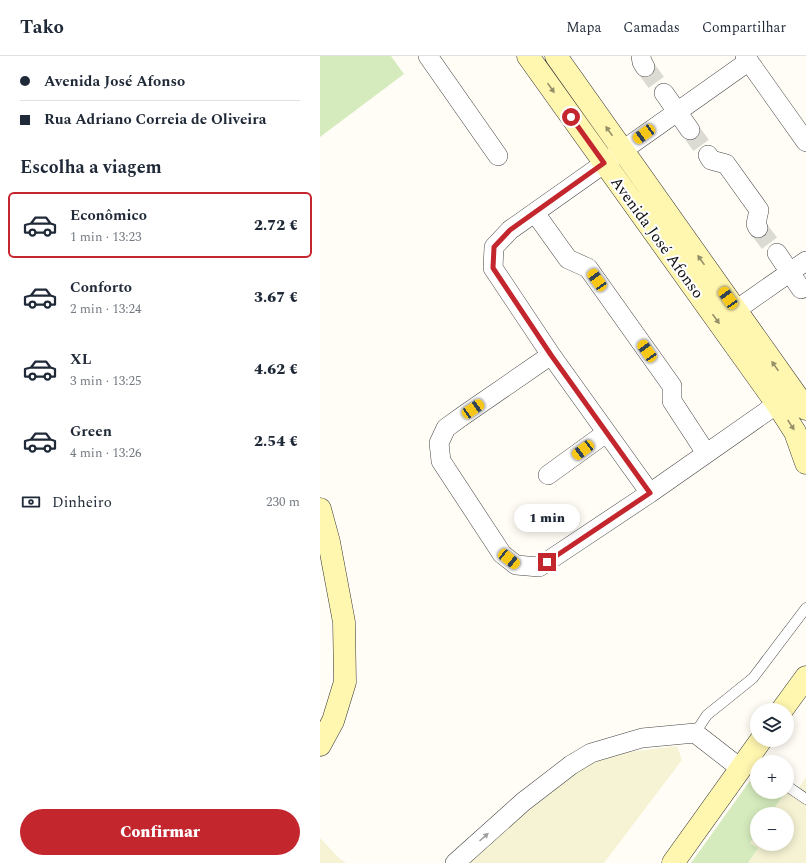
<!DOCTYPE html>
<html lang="pt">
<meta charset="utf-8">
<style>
body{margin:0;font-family:Spectral,serif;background:#f2f2f3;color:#1f2937;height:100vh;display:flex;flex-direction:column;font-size:15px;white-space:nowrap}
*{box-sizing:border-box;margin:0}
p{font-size:13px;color:#747a83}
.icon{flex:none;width:22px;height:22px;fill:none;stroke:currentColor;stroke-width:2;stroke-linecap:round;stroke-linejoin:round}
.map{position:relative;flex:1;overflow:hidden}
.side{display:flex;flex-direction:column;background:#fff;width:320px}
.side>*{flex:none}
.hud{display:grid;align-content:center;height:88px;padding:0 20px;background:#fff}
.tools{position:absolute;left:430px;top:647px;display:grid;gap:8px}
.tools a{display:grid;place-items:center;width:44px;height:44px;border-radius:50%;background:#fff;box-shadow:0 2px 10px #0003;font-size:20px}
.end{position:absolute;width:18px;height:18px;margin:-9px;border:5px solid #c4262e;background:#fff;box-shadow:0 0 0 2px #fff}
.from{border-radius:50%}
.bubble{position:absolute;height:28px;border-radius:14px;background:#fff;box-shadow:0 2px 10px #0003;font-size:13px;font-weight:800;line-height:28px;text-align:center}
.car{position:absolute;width:12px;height:24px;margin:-12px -6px;border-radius:5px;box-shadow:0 0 3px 1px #0007;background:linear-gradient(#f5c518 24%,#345 0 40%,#f5c518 0 76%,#345 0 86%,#f5c518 0)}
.hud b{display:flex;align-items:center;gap:14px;height:38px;font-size:15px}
.hud b+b{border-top:1px solid #e0e1e3}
.hud i{width:10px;height:10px;background:#1f2937}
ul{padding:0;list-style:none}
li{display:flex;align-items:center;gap:12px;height:66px;margin:0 8px 6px;padding:0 12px;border:2px solid transparent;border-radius:6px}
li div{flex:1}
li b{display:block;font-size:15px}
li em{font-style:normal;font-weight:800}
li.on{border-color:#c4262e}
li>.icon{width:36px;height:36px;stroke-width:1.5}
h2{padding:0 20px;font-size:18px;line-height:48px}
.pay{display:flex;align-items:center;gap:10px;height:44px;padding:0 20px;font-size:15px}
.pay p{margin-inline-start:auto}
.cta{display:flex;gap:8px;margin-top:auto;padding:8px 20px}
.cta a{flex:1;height:46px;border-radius:24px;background:#c4262e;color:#fff;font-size:16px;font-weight:800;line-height:46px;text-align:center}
header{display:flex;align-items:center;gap:24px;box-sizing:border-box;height:56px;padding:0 20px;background:#fff;border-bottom:1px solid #e0e1e3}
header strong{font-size:19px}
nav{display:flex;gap:22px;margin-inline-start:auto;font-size:14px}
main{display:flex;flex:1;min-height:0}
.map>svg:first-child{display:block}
.farmland{fill:#f6f3d4}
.green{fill:#d5ebbd}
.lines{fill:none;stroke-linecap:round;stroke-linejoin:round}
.street-tunnel{stroke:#dbdad3;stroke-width:19;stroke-dasharray:19 10;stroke-linecap:butt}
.lane-casing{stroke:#444;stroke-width:11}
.street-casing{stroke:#444;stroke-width:20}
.secondary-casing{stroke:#333;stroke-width:23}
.lane{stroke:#fff;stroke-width:10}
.street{stroke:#fff;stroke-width:19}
.secondary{stroke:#fff6b0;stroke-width:22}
.oneway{fill:#948f68}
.oneway2{fill:#a0a0a0}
.route{stroke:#c4262e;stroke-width:5}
.labels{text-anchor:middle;stroke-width:4;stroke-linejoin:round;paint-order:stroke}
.street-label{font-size:16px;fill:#111;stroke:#fff}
</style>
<header>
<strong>Tako</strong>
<nav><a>Mapa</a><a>Camadas</a><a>Compartilhar</a></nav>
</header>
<main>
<section class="side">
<div class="hud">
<b><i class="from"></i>Avenida José Afonso</b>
<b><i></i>Rua Adriano Correia de Oliveira</b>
</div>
<h2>Escolha a viagem</h2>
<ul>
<li class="on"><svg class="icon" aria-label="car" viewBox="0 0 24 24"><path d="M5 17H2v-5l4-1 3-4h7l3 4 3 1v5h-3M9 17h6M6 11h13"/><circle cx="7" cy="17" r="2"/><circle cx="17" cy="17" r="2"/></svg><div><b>Econômico</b><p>1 min · 13:23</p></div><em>2.72 €</em></li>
<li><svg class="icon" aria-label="car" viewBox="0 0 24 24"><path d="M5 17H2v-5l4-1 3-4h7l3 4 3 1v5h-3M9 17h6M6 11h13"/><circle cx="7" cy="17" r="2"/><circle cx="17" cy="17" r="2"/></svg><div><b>Conforto</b><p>2 min · 13:24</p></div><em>3.67 €</em></li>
<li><svg class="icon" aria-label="car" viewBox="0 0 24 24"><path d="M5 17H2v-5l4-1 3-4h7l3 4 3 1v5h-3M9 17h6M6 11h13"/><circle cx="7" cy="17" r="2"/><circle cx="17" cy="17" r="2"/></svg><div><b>XL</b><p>3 min · 13:25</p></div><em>4.62 €</em></li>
<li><svg class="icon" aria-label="car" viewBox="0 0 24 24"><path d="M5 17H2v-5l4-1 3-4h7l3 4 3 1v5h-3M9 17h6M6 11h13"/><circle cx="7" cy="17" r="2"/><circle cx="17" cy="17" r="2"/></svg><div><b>Green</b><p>4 min · 13:26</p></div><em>2.54 €</em></li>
</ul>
<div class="pay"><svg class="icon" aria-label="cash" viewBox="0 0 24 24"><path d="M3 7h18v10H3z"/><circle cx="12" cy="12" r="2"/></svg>Dinheiro<p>230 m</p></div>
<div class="cta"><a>Confirmar</a></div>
</section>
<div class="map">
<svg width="486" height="807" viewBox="0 0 486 807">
<rect width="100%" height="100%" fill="#fffdf5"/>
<path class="farmland" d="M357,690l5,14 -78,103h-143l65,-58 59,-39 36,-13z
M486,721v86h-58l10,-15 -8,-5 7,-10v11h30v-30h-17l16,-22 8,3z
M0,782l20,21 6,4h-26z"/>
<path class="green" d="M0,0h71l13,18 -84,63z
M437,715v21h29l-16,22h-13v19l-7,10 8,5 -10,15h-57z"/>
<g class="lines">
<path class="street-tunnel" d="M325,11l19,26
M370,74l18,25
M438,172l19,25"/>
<g class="lane-casing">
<path id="lane" d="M375,677l12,-18 46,-37 53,-70
M467,730l19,13"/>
</g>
<g class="street-casing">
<path id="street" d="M108,0l70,100
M321,0l1,6 3,5
M425,0l61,86
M344,37l26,37
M388,99l3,5 15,4 33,46 -3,14 2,4
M215,157l33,46 20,9 84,118v15l34,52
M457,197l24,36
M416,254l70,-49
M231,299l-87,60 -18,13 -7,15 2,18 61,93 14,11 23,2 111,-74 140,-98
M228,419l58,-42
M330,437l-99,-138 -58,-87 1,-21 16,-17 239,-169
M135,807l68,-61 48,-37 20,-12 51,-15 53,-5 45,35"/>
</g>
<g class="secondary-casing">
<path id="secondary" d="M208,0l249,348 18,28 11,31
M236,0l250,353
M0,453l9,33 15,80 1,60 -12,39 -13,24
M462,654l24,-33
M353,807l88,-123"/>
</g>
<use href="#lane" class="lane"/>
<use href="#street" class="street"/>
<use href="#secondary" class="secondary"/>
</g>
<defs><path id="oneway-solid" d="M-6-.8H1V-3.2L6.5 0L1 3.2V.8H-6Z"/></defs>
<g class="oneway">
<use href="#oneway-solid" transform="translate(231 32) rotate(55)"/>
<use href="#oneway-solid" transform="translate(289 75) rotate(-125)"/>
<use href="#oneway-solid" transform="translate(381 204) rotate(-125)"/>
<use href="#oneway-solid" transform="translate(396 263) rotate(54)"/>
<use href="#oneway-solid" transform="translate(455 310) rotate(-125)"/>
<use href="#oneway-solid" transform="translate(471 369) rotate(57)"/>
</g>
<use class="oneway2" href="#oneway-solid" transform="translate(164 781) rotate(-42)"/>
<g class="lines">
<path class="route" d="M227,506l103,-69 -99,-138 -58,-87 1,-21 16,-17 94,-67 -33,-46"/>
</g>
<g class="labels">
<g class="street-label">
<text transform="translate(338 181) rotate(54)" y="6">Avenida José Afonso</text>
</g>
</g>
</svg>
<div class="tools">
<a><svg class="icon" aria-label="layers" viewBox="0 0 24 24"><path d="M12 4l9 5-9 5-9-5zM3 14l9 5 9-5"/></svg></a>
<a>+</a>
<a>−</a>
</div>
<i class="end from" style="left:251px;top:61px"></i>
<i class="end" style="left:227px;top:506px"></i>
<div class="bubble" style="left:194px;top:448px;width:66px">1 min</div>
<i class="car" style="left:324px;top:78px;rotate:234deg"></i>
<i class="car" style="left:277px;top:224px;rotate:325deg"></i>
<i class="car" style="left:408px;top:242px;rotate:325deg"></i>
<i class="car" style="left:327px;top:295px;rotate:325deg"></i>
<i class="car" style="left:153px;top:353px;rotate:56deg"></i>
<i class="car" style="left:263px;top:394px;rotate:233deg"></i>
<i class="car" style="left:189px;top:503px;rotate:129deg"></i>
</div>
</main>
